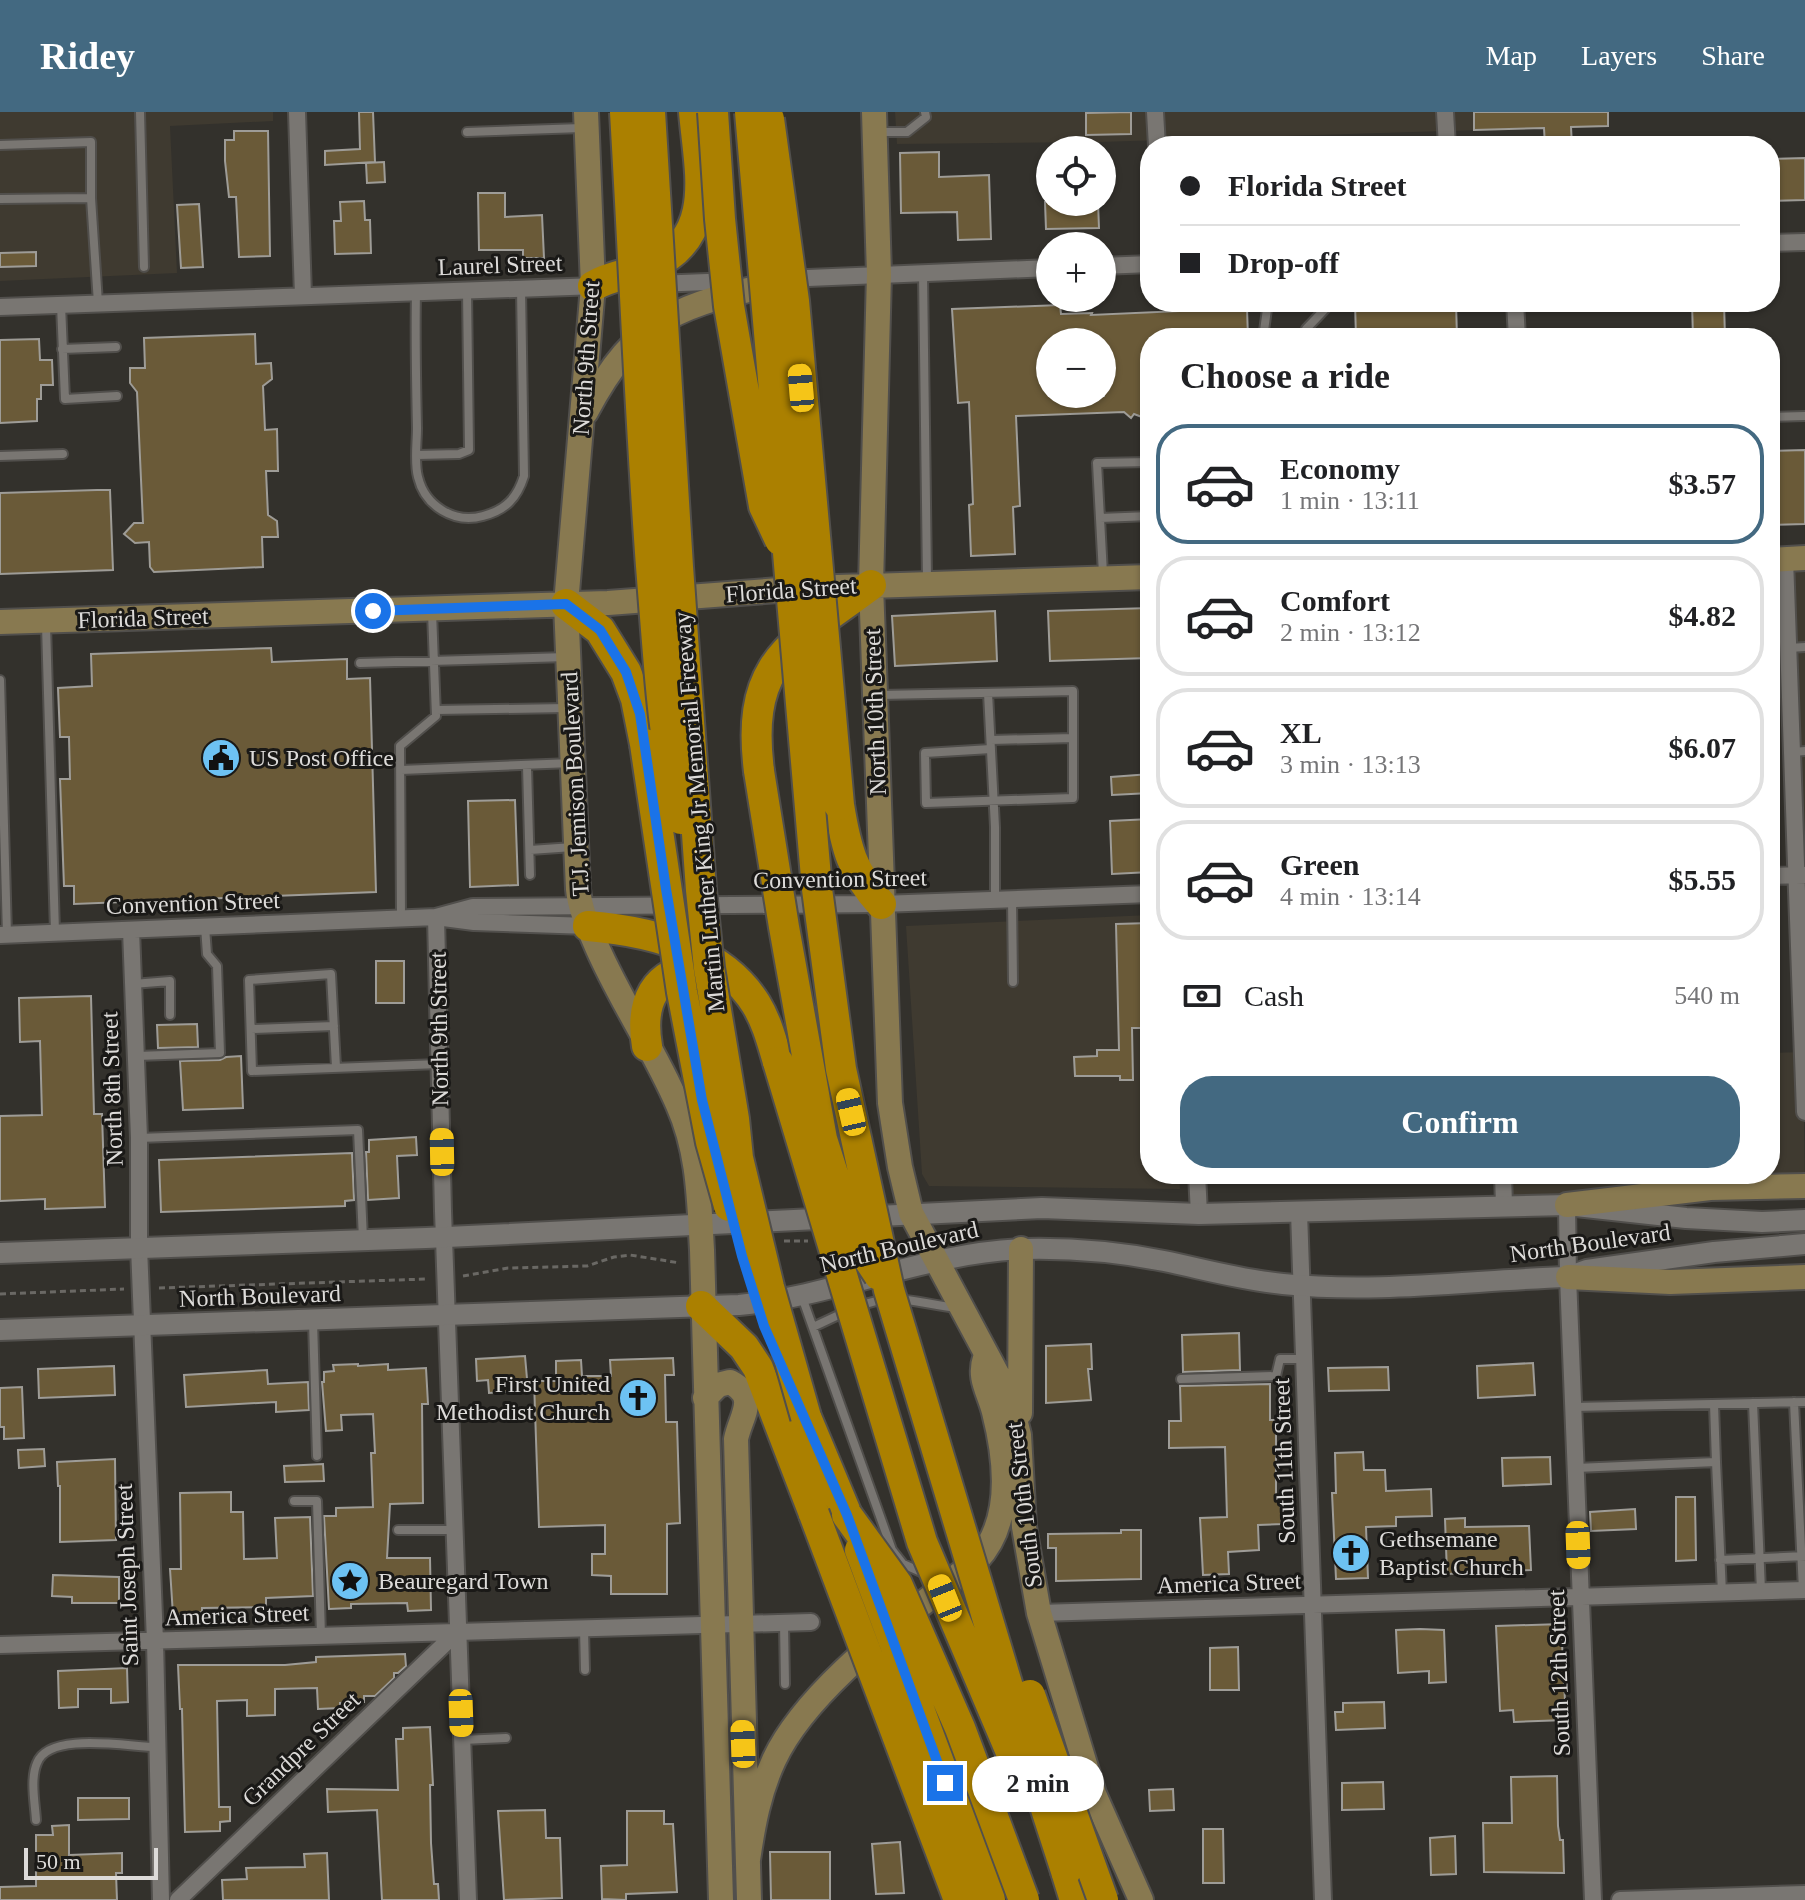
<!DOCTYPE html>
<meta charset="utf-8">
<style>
body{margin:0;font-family:Georgia,serif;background:#f2f2f2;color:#202124;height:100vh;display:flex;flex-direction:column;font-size:30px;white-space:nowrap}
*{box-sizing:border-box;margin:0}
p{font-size:26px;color:#757577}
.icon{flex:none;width:44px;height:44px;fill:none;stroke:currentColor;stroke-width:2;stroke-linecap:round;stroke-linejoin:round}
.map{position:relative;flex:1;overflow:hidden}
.sheet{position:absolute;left:1140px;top:216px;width:640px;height:856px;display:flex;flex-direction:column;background:#fff;border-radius:32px;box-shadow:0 2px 6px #0004}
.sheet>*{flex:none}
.guide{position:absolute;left:1140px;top:24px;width:640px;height:176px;border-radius:32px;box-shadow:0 2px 6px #0004;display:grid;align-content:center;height:176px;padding:0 40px;background:#fff}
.controls{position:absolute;left:1036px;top:24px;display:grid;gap:16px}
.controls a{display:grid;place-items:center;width:80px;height:80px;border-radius:50%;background:#fff;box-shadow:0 2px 6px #0004;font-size:40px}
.scale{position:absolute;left:24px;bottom:20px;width:134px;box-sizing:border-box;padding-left:8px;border:4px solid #dddbd9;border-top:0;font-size:22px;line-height:28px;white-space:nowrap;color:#dddbd9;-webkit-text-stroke:6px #1a1917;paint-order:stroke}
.end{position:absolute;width:36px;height:36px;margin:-18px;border:10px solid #1a73e8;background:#fff;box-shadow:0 0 0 4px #fff}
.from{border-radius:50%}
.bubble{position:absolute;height:56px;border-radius:28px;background:#fff;box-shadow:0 2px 6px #0004;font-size:26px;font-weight:700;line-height:56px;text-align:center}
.car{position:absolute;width:24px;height:48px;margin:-24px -12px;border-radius:10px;box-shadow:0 0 6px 2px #0007;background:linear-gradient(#f5c518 24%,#345 0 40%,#f5c518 0 76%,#345 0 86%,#f5c518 0)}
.guide b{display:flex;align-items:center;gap:28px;height:76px;font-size:30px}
.guide b+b{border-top:2px solid #e0e0e0}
.guide i{width:20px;height:20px;background:#202124}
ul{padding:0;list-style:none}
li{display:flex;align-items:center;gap:24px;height:120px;margin:0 16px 12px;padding:0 24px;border:4px solid #e0e0e0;border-radius:32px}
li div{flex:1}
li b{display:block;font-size:30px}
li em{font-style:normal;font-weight:700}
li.current{border-color:#436981}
li>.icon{width:72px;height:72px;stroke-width:1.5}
h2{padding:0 40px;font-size:36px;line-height:96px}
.pay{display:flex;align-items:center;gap:20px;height:88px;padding:0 40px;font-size:30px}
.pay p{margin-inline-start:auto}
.primary-button{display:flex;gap:16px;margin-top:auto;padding:16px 40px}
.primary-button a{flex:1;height:92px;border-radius:32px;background:#436981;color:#fff;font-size:32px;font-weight:700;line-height:92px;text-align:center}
header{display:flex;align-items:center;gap:48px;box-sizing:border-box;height:112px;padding:0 40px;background:#436981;color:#fff}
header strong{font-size:38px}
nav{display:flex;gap:44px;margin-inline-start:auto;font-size:28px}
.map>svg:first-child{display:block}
.built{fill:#3f3a30}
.building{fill:#6a5a38;stroke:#9e9c97;stroke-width:2;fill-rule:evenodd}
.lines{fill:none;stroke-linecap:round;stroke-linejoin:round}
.service-casing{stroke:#514f4c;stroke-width:12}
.minor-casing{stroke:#514f4c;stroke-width:20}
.tertiary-casing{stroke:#514f4c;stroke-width:24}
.secondary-casing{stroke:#514f4c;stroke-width:28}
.motorway-casing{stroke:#514f4c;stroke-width:34}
.path{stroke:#6a6864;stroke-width:3;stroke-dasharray:6 4;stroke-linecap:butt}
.service{stroke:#797672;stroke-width:8}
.minor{stroke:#797672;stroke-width:16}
.tertiary{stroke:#797672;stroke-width:20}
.secondary{stroke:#887950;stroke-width:24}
.motorway{stroke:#ab8000;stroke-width:30}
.motorway-bridge-casing{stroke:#514f4c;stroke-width:34;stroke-linecap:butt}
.motorway-bridge{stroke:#ab8000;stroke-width:30}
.route{stroke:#1a73e8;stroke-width:10}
.labels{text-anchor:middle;stroke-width:6;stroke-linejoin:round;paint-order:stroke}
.street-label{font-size:24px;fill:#dddbd9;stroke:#1a1917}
.poi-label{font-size:24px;fill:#dddbd9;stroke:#1a1917;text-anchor:start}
</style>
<header>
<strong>Ridey</strong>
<nav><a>Map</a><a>Layers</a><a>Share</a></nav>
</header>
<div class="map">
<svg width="1805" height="1788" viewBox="0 0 1805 1788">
<rect width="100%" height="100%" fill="#33312c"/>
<path class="built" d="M0,0h273v9l-103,5 7,147 -177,8z
M895,0h677l1,15 -473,15 -203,2z
M1805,446v317h-7l-13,-316z
M1150,803v259h29l1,15 -251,-3 -7,-12 -16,-248z
M1803,940l2,134 -301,19 -1,-31h267v-121z"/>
<path class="building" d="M359,0h14l2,50 -50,3v-14l35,-2z
M1131,0v22l-45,1v-22z
M1474,0h134v14l-37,1 1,19h-27l-1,-18 -70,2z
M234,19h34l2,125 -31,1 -3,-60h-7l-4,-36v-21h9z
M939,40v25l50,-2 2,64 -33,1 -1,-28 -56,1 -1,-60z
M1805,46v42l-35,1v-42z
M384,50l1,20 -18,1 -1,-20z
M478,81h27v24l37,-2 2,43h-21v-8h-44z
M364,89l1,19h5l1,33 -36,1 -1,-33h7l-1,-19z
M1045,90h53l1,26 -53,1z
M199,92l4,63 -22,1 -4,-63z
M36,140v14l-36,1v-14z
M1355,190h101l1,36h-101z
M1692,190h32l1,36h-32z
M1060,193l1,9 31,-1 -1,2 156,-7 1,30h-98v82l-16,-6 -3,4 -7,-6 -108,4 4,90 -7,1 2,47 -44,2 -2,-51 4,-1 -4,-102 -11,1 -6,-94zM1050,230h52l2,54 -40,3v-5h-14z
M255,222l1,30 15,-1 1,16 -9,7 2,44 12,-1 1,42h-12l2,44 9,6 1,16h-16l1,30 -109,5 -4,-5 -1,-25 -14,1 -11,-9 10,-11h9l-6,-131 -7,-9v-15h15l-1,-30z
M39,227l1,21h12l1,25h-12v14h-4v22l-37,2v-83z
M1805,338v74l-35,1v-74z
M97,378h13l3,80 -113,4v-81z
M1150,496v50l-100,3 -2,-50z
M995,499l2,50 -102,5 -3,-50z
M271,536l1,14 75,-3v20l23,-1 6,214 -302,12v-18h-10l-4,-107h10l-1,-42h-9l-2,-49 34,-2 -1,-32z
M1150,662v19l-38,2 -1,-18z
M515,688l3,85 -48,2 -2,-86z
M1150,707v53l-38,2 -2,-53z
M1150,811v105h-18l1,52h-13v-4h-45l-1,-19 23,-1v-6h22l-3,-126z
M376,849h28v42h-28z
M91,884l3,118h8l3,93 -60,2v-10l-45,2v-85l42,-1 -2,-74 -20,1 -1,-44z
M197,912l1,23 -40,1 -1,-23z
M241,944l2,52 -60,2 -3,-49 40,-1 6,-3z
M416,1025l1,18 -20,1 2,42 -31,2 -2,-48h3v-12z
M352,1041l2,47 -9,1v5l-184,6 -2,-52z
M1239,1221l1,37 -57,2 -1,-37z
M1091,1232l1,25h-4l3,31 -45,3v-57z
M525,1244l3,34 -39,3 -1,-13 -11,1 -1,-22z
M673,1246l1,17h-9l1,47h11l3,101 -13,1v70h-56v-18l-19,-1v-21h13v-29l-66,2 -5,-146h22v-20l25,-1 1,16h29l-1,-16z
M1533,1251l2,32 -57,3 -1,-32z
M358,1252v2l30,-2v6l38,-2 2,36h-6l1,99 -33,1 -3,54h43l1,52 -23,1 -1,-8 -56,1v4l-22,1 -5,-93h12v-8l37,-1 -2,-54h4l-2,-39 -32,1 1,15 -16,1 -4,-49h2v-10l10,-1 -1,-6z
M114,1254l1,29 -76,3 -1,-29z
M1388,1255l1,23 -60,1 -1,-23z
M267,1258l1,14 40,-2 1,28 -33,2v-10l-90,5 -2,-32z
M1270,1272v36h6v78h4l2,26 -24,1 1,25 -31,2 1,22 -26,1 -3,-57 27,-1 -2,-70 -56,1v-27h12l-1,-35z
M22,1275l2,51 -20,1v-12h-4v-39z
M44,1337l1,17 -26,2 -1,-18z
M1363,1340l1,18h21l1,21 45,-2 1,27 -36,1v9l-30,1 2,51 -32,1 -4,-86h4l-1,-40z
M1550,1345l1,27 -48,2 -1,-28z
M115,1347l1,81 -56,2v-56h-2l-1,-24z
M323,1352l1,17 -39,1 -1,-16z
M231,1380v20h12l1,47 33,-1 -2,-40 35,-1 3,79 -47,2v9l-64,1v4l-29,3 -3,-46h11l-1,-76z
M1676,1385h19l1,63 -20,1z
M1635,1397l1,20 -45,2 -1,-19z
M1465,1406v9l64,-1 2,44 -84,4 -2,-55z
M1121,1418h20v49l-85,2v-33h-8v-14l73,-1z
M53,1463l66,2v26h-47v-6l-20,-1z
M1561,1512l5,96 -52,2 -1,-12 -13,1 -4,-85z
M1420,1517l24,1 2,52 -17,1v-12l-31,2 -2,-43z
M1238,1535l1,43h-29v-42z
M405,1542l1,12 -8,7h-4v5l-19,18h-11v6l-24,1v5l-22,1 -1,-21 -42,1v26l-28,1v-16l-30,1 2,106h11v14l-10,1v9l-35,1 -3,-123h-2l-2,-44h107l31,-3v-5z
M127,1556l1,34 -17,1v-14h-33v18l-19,1 -1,-37z
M1384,1590l1,26 -49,2 -1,-18h8v-9z
M430,1615l3,58h-3l1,58 3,41h4l1,16h-57l-5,-90 -49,2 -1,-23 71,1 -2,-51h7v-11z
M1557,1664l1,50 2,14h3l1,33 -80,-1 -1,-49h29l-1,-46z
M1383,1670l1,27 -42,1v-27z
M1173,1677l1,21 -24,1 -1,-21z
M78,1686h51v21l-51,1z
M545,1698l1,28h14l2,60 -58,2 -6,-89z
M627,1699h37v13h9l4,68 -51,2v6l-24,-1 -1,-33 26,-1z
M69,1713v30l53,-2v20h-6l1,27h-117v-13l36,-1v-51h17l-1,-9z
M1203,1717h20l1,54h-21z
M1455,1724l1,38 -25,1 -1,-37z
M900,1730l4,51 -28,1 -4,-50z
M770,1740h60v48h-59z
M327,1741l2,47h-106l-1,-20 25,-1 -1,-11 59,-1 -1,-13z"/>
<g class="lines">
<g class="service-casing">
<path id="service" d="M140,0l4,155
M467,20l115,-4
M877,20h30l19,-15 -1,-5
M1157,32l27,-1 6,3
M0,33l91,-3v56
M0,87l91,-1 7,105
M923,161l4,306
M416,181c-1,45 0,90 1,135 0,15 -3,34 1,49 7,29 36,47 65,39 23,-6 34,-18 41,-40l-3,-187
M61,193l4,94 52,-3
M1263,226l5,-36
M1306,226v-9l21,-22v-5
M62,237l54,-2
M1770,305l35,-1
M417,343l42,-1 10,-4 -2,-160
M0,344l63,-2
M1100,406l50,-2
M1103,462l-6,-111 53,-1
M46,513l9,307
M1789,536l16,-1
M360,551l207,-6
M0,568l7,255
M988,581l7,134v73
M880,583l193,-4v107l-147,5 -1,-50 66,-4
M436,598l131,-2
M991,628l82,-2
M1793,640l12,-1
M527,654l3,109
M401,658l171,-7
M530,738l43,-3
M1012,787l1,83
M401,806l-1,-172 36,-30 -4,-104
M133,872l37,-3v34
M251,917l83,-3
M137,944l83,-3 -3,-87 -10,-12 -2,-27
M336,955l-5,-93 -82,6 3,91 187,-7
M139,1026l219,-8 5,109
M802,1185l90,253 11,14 25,11
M857,1195c39,-16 62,-3 100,1
M313,1209l4,135
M813,1215l32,-15
M1181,1267l95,-3 4,-17h24
M1794,1290l9,188
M1753,1291l8,188
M1714,1292l2,58
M1574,1295l231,-5
M1576,1356l140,-6 6,131
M294,1389h23l4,135
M398,1418h56
M1720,1448l85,-4
M784,1511l1,61
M584,1517l1,41
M462,1628l44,-2
M36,1708c-1,-17 -6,-41 1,-57 12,-32 92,-16 120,-16"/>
</g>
<g class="minor-casing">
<path id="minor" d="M297,0l6,184
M1155,0l2,34
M1445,0l2,34
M1770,131l35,-1
M1102,154l48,-2
M784,167l266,-11
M656,172l77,-3
M1515,190l2,36
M0,195l597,-21
M1785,447l20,553
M1770,764l35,-1
M436,805l7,294 25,689
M436,805l37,-10 408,-3 269,-10
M131,818l8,208v109l16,394 6,259
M0,823l436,-18 38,5 114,4
M1197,1062l2,40
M1503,1062l1,31
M1567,1093l1,72 25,623
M1299,1100l24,688
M1039,1501l766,-23
M0,1533l811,-23
M178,1788l279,-268
M1620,1788l185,-6"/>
</g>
<g class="tertiary-casing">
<path id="tertiary" d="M0,1141l426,-15 616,-30 157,6 368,-9 119,13 76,4 43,-2
M0,1218l739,-25c97,-9 188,-53 286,-56 46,-1 93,3 139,12 39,8 78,19 119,23 95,10 190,-4 285,-7l19,-7 127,-18 91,-8"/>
</g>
<g class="secondary-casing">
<path id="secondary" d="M586,0l7,174 -27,318 12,285c2,21 11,39 19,58 24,55 58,104 81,158 21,47 21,95 24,145l19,650
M874,0l5,162 -8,311 19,518 10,64 11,46 98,183 10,39 5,92 15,86 55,181 47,106
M586,300c51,-97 95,-107 196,-130
M1770,448l35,-2
M0,510l608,-19 198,-15 344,-11
M1567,1093l143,-17 95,-2
M1568,1165l102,5 135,-5
M705,1286l13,-13 12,-3c29,15 11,33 6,57l13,461
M1020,1301l1,-164
M748,1748c5,-35 11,-68 26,-100 35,-75 139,-147 203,-200 36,-38 29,-101 17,-148 -5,-20 -16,-34 -9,-54"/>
</g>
<g class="motorway-casing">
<path id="motorway" d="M593,174c21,-12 37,-11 58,-20 67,-30 48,-95 43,-154
M566,492l34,26 26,42 10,27 9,45
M759,659c-14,-111 33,-127 112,-186
M839,693c7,43 13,67 42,99
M588,814c62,5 133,22 168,78 11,18 16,38 22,58
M647,934c-7,-42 6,-76 54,-78
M701,1194l43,41 14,21 56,146
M806,1305l41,98
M1066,1759l9,29"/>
</g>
<path class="path" d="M784,1129h24
M463,1164l45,-8 79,-2 27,-9 16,-2 50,8
M159,1176l268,-9
M0,1182l124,-5"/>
<use href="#service" class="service"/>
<use href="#minor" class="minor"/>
<use href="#tertiary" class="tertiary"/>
<use href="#secondary" class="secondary"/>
<use href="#motorway" class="motorway"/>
<g class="motorway-bridge-casing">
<path id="motorway-bridge" d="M625,0c9,151 15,303 26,454 7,84 11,171 30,253
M650,0l28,455 23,323 8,78 25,151 4,39 31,129 37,130
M713,0l7,107 9,87 35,200 16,34
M750,0l67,777 24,180 48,221 137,457 40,124
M769,7l25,182 45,504
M645,632l37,248 29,150 18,64
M759,659l25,156 38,212 30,95 27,41
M778,950l144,480 91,215
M814,1402l145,386
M847,1403l50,69 63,144 64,172
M860,1438l130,350
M1030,1583l73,205"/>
</g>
<use href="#motorway-bridge" class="motorway-bridge"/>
</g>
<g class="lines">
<path class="route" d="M373,499l193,-7 34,26 26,42 14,42 26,175 36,211 40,156 22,70 83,189 98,268"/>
</g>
<defs>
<g id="civic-disc" transform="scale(2)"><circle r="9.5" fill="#6dc2f3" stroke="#1a1917"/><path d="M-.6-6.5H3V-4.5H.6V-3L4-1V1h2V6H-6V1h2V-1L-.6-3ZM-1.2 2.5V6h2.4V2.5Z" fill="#111"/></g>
<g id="church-disc" transform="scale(2)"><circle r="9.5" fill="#6dc2f3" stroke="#1a1917"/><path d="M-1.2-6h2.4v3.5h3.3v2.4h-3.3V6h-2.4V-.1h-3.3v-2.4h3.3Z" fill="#111"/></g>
<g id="sight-disc" transform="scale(2)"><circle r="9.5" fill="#6dc2f3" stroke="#1a1917"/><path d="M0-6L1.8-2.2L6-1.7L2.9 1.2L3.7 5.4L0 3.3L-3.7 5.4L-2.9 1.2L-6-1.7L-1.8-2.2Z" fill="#111"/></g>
</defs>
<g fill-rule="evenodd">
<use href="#civic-disc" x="221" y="646"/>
<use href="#church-disc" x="638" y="1286"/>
<use href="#church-disc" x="1351" y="1441"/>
<use href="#sight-disc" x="350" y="1469"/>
</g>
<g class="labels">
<g class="street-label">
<text transform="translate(500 153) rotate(-2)" y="8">Laurel Street</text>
<text transform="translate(586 246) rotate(-86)" y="8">North 9th Street</text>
<text transform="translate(791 478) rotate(-4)" y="8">Florida Street</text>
<text transform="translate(143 506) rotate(-2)" y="8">Florida Street</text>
<text transform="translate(875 600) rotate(-92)" y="8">North 10th Street</text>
<text transform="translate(575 672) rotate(-93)" y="8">T.J. Jemison Boulevard</text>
<text transform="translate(699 700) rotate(-95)" y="8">Martin Luther King Jr Memorial Freeway</text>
<text transform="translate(840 767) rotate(-1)" y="8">Convention Street</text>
<text transform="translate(193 791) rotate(-2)" y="8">Convention Street</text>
<text transform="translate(439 917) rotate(-91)" y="8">North 9th Street</text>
<text transform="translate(112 977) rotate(-92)" y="8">North 8th Street</text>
<text transform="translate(1590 1131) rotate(-8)" y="8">North Boulevard</text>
<text transform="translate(899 1135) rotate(-13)" y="8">North Boulevard</text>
<text transform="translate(260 1184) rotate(-2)" y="8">North Boulevard</text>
<text transform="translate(1284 1349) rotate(-92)" y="8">South 11th Street</text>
<text transform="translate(1024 1393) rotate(-97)" y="8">South 10th Street</text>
<text transform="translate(127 1463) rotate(-92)" y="8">Saint Joseph Street</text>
<text transform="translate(1229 1471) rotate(-2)" y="8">America Street</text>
<text transform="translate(237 1503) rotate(-2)" y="8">America Street</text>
<text transform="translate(1559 1561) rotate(-92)" y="8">South 12th Street</text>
<text transform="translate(301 1637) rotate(-44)" y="8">Grandpre Street</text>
</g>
<g class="poi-label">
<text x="249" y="654">US Post Office</text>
<text x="610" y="1280" text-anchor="end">First United<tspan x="610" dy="28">Methodist Church</tspan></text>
<text x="1379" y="1435">Gethsemane<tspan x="1379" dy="28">Baptist Church</tspan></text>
<text x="378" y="1477">Beauregard Town</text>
</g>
</g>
</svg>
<div class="controls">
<a><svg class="icon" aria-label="locate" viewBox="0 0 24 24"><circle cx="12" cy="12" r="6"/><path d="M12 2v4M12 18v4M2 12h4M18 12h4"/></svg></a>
<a>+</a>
<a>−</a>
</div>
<div class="scale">50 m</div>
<i class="end from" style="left:373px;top:499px"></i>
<i class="end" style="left:945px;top:1671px"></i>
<div class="bubble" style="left:972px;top:1644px;width:132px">2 min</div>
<i class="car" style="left:801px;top:276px;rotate:355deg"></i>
<i class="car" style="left:851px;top:1000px;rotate:347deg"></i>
<i class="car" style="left:442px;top:1040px;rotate:359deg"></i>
<i class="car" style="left:1578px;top:1433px;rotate:178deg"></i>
<i class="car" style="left:945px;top:1486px;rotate:338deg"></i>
<i class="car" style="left:461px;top:1601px;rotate:178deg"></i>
<i class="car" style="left:743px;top:1632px;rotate:358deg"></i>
<div class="guide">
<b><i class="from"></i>Florida Street</b>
<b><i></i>Drop-off</b>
</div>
<section class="sheet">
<h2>Choose a ride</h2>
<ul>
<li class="current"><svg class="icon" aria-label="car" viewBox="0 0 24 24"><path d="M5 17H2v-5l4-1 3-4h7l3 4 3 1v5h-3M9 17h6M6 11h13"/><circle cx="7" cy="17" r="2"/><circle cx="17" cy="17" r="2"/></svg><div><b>Economy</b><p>1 min · 13:11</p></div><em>$3.57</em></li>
<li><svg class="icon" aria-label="car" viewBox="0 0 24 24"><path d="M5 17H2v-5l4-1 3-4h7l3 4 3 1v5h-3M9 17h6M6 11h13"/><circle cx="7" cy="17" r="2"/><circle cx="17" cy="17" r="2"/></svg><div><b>Comfort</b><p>2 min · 13:12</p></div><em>$4.82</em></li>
<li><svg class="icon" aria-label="car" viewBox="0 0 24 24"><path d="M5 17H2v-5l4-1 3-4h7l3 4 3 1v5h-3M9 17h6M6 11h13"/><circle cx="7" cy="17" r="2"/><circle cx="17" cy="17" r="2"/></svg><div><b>XL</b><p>3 min · 13:13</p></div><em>$6.07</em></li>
<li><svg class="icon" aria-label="car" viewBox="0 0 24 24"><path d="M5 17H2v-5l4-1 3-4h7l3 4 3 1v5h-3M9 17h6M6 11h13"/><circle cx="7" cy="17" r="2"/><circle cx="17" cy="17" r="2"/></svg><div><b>Green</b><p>4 min · 13:14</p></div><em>$5.55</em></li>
</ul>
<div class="pay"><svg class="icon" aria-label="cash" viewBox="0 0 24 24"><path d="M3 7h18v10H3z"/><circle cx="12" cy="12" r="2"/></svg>Cash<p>540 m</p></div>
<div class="primary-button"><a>Confirm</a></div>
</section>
</div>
